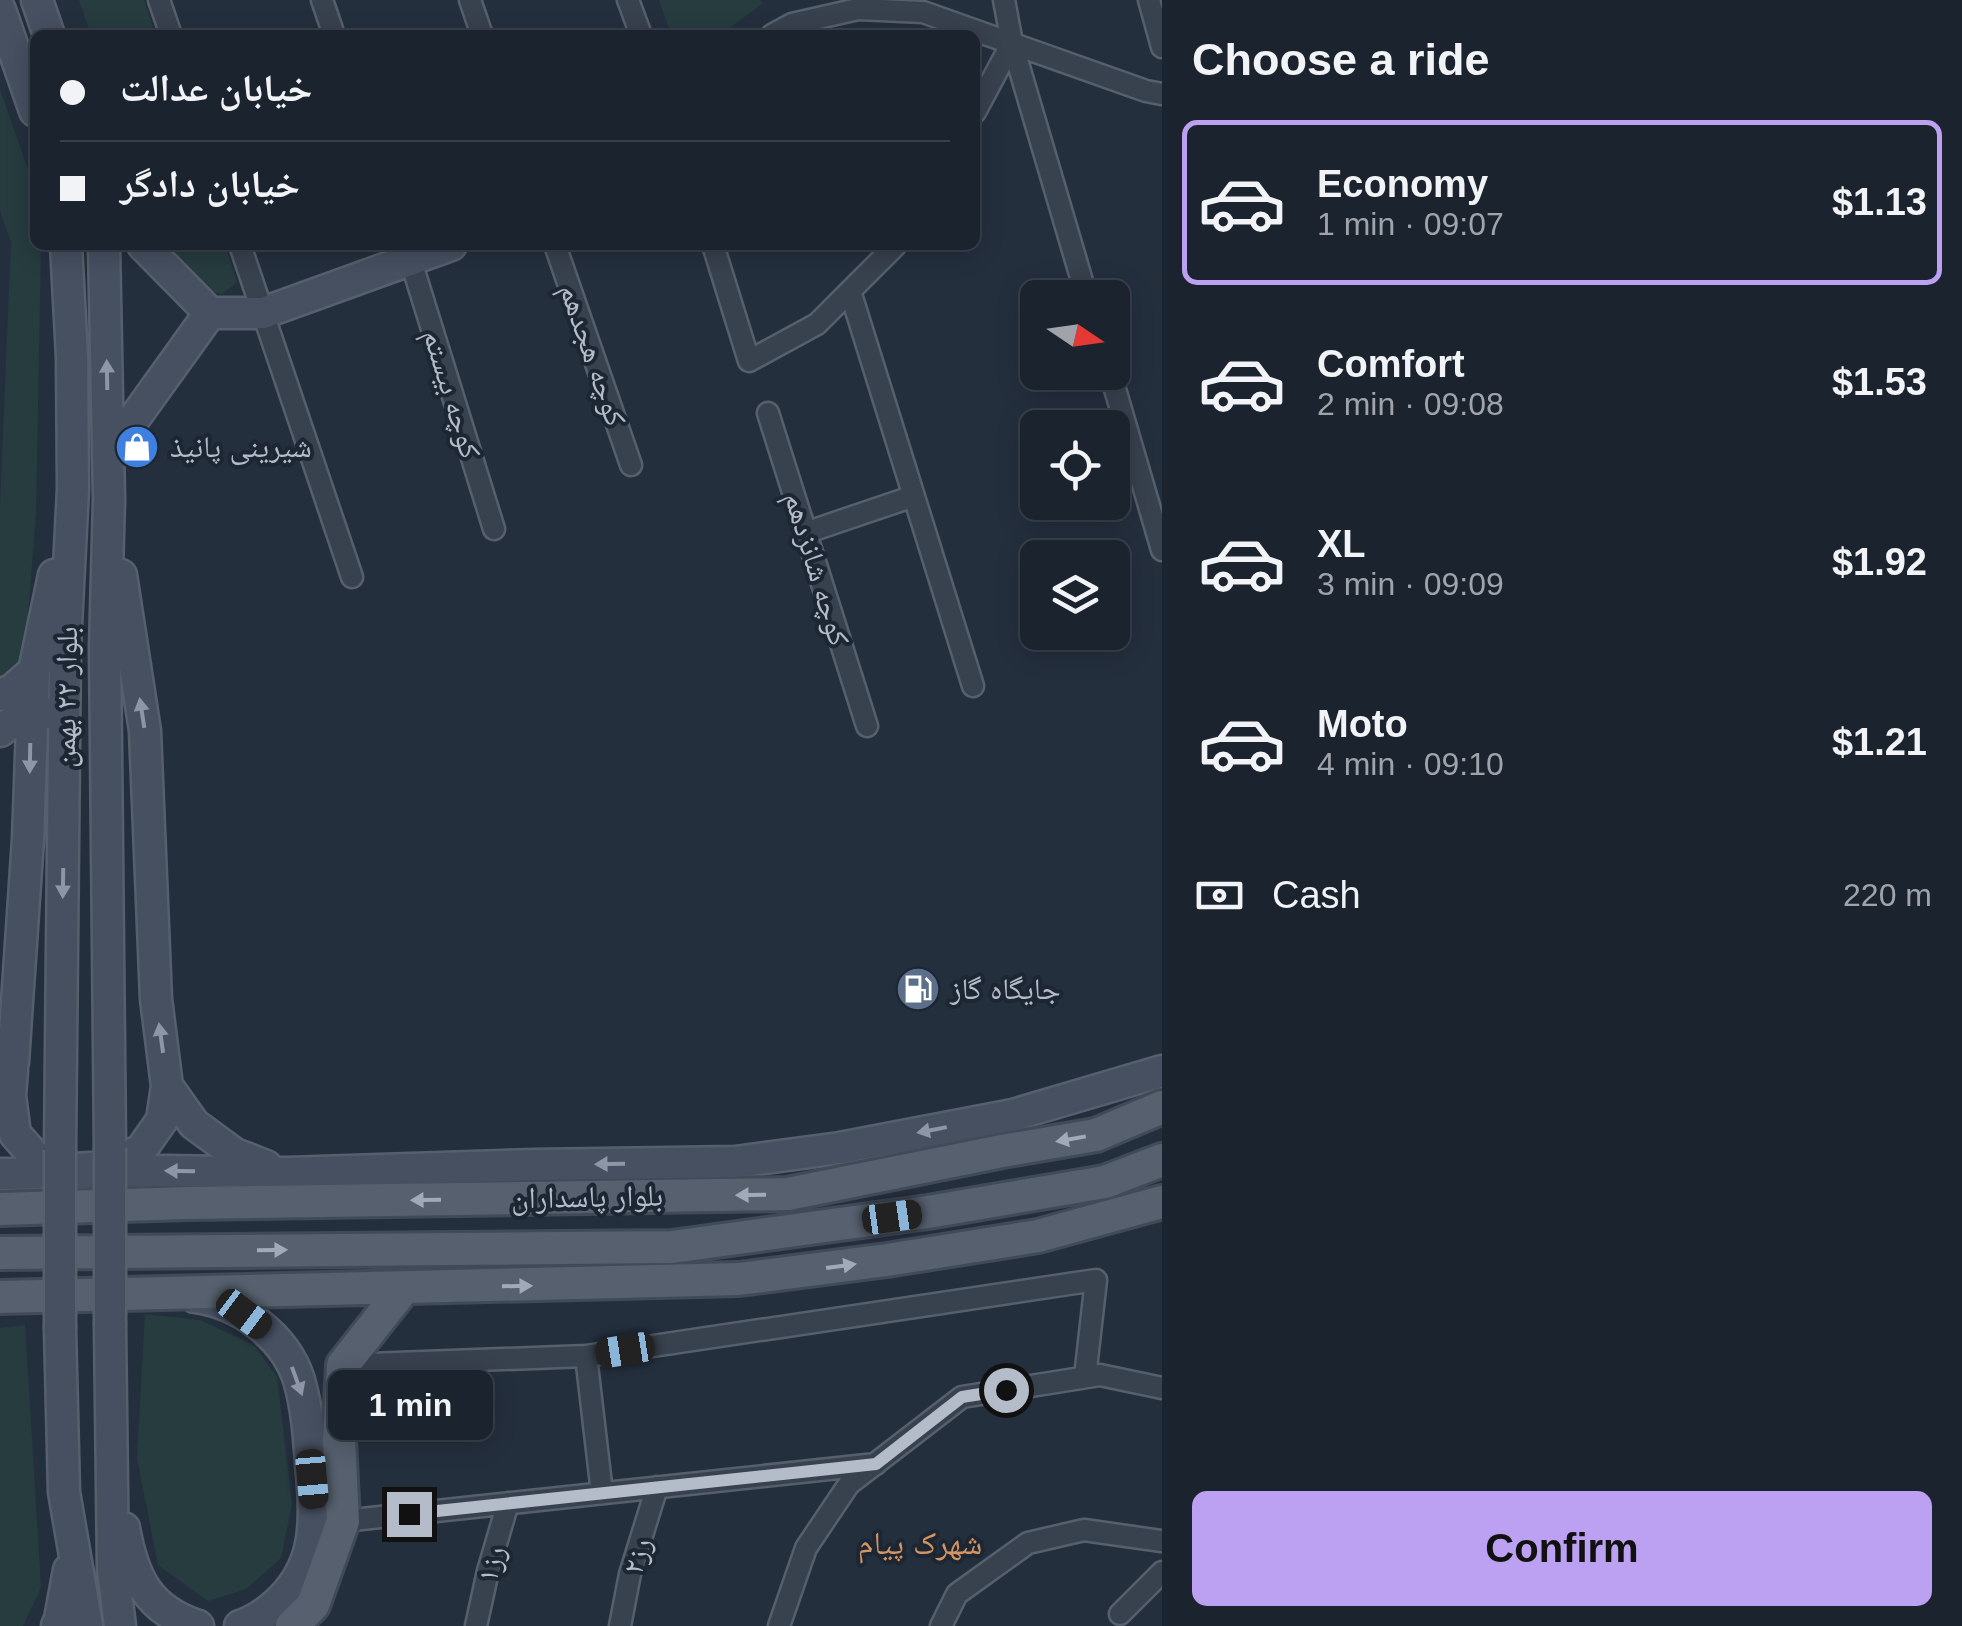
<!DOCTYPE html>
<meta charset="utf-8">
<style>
body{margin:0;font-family:Helvetica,"Noto Naskh Arabic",sans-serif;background:#242b36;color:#f1f3f6;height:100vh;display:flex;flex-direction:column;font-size:38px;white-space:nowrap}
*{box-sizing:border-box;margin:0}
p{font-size:32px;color:#a0a4aa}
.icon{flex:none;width:55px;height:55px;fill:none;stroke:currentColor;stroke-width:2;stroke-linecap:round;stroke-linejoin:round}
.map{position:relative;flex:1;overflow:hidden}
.side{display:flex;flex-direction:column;background:#1b232e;width:800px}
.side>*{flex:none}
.banner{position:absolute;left:30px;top:30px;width:950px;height:220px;border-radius:15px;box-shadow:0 5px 25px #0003,0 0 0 2px #39404a;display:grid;align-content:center;height:220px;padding:0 30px;background:#1b232e}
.needle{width:65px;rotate:103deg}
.fabs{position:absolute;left:1020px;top:280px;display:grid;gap:20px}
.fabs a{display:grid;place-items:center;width:110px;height:110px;border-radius:15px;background:#1b232e;box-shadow:0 5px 25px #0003,0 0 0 2px #39404a;font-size:50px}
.end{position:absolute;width:45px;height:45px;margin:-22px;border:12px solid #b4bcc9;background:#111;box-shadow:0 0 0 5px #111}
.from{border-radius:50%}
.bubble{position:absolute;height:70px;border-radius:15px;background:#1b232e;box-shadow:0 5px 25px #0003,0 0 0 2px #39404a;font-size:32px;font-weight:700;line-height:70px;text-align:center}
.car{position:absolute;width:30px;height:60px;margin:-30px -15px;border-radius:12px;box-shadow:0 0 8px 2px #0007;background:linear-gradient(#222 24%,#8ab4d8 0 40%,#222 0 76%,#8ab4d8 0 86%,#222 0)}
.banner b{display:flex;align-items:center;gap:35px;height:95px;font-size:38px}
.banner b+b{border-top:2px solid #39404a}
.banner i{width:25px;height:25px;background:#f1f3f6}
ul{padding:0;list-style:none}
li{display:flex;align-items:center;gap:30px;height:165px;margin:0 20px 15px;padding:0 10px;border:5px solid transparent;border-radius:15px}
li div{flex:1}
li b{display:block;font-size:38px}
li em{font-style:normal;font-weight:700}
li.active{border-color:#bca0f2}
li>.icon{width:90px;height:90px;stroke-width:1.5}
h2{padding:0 30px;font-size:45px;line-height:120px}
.pay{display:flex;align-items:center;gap:25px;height:110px;padding:0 30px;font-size:38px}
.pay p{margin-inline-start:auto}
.primary-button{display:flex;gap:20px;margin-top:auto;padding:20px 30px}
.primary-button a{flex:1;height:115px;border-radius:15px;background:#bca0f2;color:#111;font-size:40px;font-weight:700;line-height:115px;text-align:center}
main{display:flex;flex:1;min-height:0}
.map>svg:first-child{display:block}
.green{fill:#263c3f}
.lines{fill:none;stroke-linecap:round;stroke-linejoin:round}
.street-casing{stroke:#565f6c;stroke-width:25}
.secondary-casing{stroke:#565f6c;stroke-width:35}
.primary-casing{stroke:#414a57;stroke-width:38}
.street{stroke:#38414e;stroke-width:20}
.secondary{stroke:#465061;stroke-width:30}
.primary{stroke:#56606e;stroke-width:32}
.secondary-bridge-casing{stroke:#565f6c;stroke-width:35;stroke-linecap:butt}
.secondary-bridge{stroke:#465061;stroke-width:30}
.oneway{fill:#8e96a5}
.oneway2{fill:#a1aab7}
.route{stroke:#b4bcc9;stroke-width:12}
.labels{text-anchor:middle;stroke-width:8;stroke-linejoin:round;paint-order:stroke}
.street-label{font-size:30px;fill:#b4bcc9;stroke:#1d2633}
.poi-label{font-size:30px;fill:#b4bcc9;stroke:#1d2633;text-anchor:start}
.neighbourhood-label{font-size:32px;fill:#d59563;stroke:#1d2633}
</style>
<main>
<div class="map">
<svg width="1162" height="1626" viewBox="0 0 1162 1626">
<rect width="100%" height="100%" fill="#242f3e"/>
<path class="green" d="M79,0h65l12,35h-65z
M659,0h101l2,4 -42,31h-49z
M0,89l35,101v55h6l-5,268 -11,141 -18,22 -7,3v-174l11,-263 -11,-31z
M153,245h72l12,37 -15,12 -23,-4z
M145,1314l55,6 54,25 23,32 15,127 -11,54 -35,31 -38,12 -50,-36 -21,-107z
M25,1325l16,262 -18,39h-23v-298z"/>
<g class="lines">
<g class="street-casing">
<path id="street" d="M159,0l12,35
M322,0l12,35
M470,0l12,35
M628,0l13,35
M1004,0l8,43
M1149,0l13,47
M772,35l20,-11 66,-15 65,3 223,79 16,3
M975,112l37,-69 75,255
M240,245l112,332
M406,245l88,284
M555,245l76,220
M713,245l36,116 68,-37 79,-79
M850,291l123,395
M1110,372l52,178
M768,413l99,313
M805,533l109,-37
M586,1356l16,137
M343,1365l243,-9 510,-76 -11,97
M343,1521l533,-57
M1120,1614l42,-42
M476,1626l12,-55 20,-68
M620,1626l10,-52 27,-87
M779,1626l27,-78 43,-64 113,-87 138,-22 62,13
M941,1626l16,-32 71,-51 56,-13 78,11"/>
</g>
<g class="secondary-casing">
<path id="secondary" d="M37,0l12,35
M0,10l35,101
M104,245l5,254 -4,149 5,500
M143,245l67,68
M210,313h53l188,-68
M108,455l102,-142
M121,575l24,156 11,268 11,87 27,38 41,30 31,12
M0,695l12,-5 22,-19
M0,731c15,-12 27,-18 47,-18
M12,1070l-2,26 5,38 24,27 35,8 33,-2 34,-17 21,-30 5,-34
M0,1089l13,-27 15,-223 6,-168 20,-96
M60,1150l5,-505 8,-156 -1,-132 -6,-112
M0,1174l167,-3 121,2 247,-8 200,-3 105,-14 173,-33 149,-44
M195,1297c45,6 90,39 104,83 8,27 10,56 12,84 5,56 9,104 -38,143 -10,8 -20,15 -33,19
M110,1325l3,245 7,56
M60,1329l4,163 23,134
M124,1528c9,50 24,82 74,98
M57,1626l3,-7 9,-49"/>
</g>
<g class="primary-casing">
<path id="primary" d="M0,1209l187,-6 601,-9 214,-43 94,-16 66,-28
M0,1253l672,-6 256,-35 177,-30 57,-22
M0,1297l739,-18 148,-19 151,-24 124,-34
M292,1626l21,-21 30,-84 -4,-81 4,-75 60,-76"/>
</g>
<use href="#street" class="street"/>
<use href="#secondary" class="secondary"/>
<use href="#primary" class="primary"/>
<g class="secondary-bridge-casing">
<path id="secondary-bridge" d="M110,1148v177
M60,1150v179"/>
</g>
<use href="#secondary-bridge" class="secondary-bridge"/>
</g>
<defs><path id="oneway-solid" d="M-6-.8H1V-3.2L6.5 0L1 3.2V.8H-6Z" transform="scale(2.5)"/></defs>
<g class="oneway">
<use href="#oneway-solid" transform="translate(107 375) rotate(-91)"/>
<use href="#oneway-solid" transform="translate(142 713) rotate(-99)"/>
<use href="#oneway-solid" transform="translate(30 758) rotate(91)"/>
<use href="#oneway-solid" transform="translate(63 883) rotate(91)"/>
<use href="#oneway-solid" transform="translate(161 1038) rotate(-98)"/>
<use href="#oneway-solid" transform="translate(932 1130) rotate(169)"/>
<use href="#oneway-solid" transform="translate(610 1164) rotate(179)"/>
<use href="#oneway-solid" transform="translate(180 1171) rotate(-179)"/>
<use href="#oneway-solid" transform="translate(297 1381) rotate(70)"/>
</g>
<g class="oneway2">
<use href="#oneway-solid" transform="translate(1071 1139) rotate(170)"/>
<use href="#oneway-solid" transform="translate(751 1195) rotate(179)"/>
<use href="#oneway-solid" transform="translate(426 1200) rotate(179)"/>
<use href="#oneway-solid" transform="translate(272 1250) rotate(-1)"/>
<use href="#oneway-solid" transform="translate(841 1266) rotate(-8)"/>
<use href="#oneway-solid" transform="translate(517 1286) rotate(-1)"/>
</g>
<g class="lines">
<path class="route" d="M409,1514l467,-50 86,-67 44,-7"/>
</g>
<defs>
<g id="shop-disc" transform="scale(2.25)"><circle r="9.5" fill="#3f7fe0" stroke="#1d2633"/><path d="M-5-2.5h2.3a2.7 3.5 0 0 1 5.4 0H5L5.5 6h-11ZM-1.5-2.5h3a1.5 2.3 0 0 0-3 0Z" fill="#fff"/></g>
<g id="fuel-disc" transform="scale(2.25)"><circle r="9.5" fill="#5c6f8a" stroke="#1d2633"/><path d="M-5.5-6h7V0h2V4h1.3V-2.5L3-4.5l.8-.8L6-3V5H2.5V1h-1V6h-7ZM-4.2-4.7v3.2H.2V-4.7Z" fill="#fff"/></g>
</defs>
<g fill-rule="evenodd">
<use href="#shop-disc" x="137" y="447"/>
<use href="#fuel-disc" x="918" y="989"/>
</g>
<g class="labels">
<g class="street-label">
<text transform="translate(593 355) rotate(71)" y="10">کوچه هجدهم</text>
<text transform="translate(452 394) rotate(73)" y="10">کوچه بیستم</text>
<text transform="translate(817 569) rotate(73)" y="10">کوچه شانزدهم</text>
<text transform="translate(66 697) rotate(-89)" y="10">بلوار ۲۲ بهمن</text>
<text transform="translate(587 1197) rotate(-1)" y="10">بلوار پاسداران</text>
<text transform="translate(637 1556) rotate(-74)" y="10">رز۲</text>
<text transform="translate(491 1564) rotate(-75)" y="10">رز۱</text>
</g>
<g class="poi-label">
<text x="170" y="457">شیرینی پانیذ</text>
<text x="950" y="999">جایگاه گاز</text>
</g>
<g class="neighbourhood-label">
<text x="920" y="1554">شهرک پیام</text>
</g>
</g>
</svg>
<div class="fabs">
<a><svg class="needle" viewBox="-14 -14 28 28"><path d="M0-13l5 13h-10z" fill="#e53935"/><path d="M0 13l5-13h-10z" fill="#a0a4aa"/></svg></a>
<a><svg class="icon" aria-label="locate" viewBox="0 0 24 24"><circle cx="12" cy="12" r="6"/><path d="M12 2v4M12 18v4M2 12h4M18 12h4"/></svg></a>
<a><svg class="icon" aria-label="layers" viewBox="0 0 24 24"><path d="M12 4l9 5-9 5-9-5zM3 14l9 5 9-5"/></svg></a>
</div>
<i class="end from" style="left:1006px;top:1390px"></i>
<i class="end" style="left:409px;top:1514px"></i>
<div class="bubble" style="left:328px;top:1370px;width:165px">1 min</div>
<i class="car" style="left:892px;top:1217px;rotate:82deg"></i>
<i class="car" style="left:244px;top:1314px;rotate:127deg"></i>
<i class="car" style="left:625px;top:1350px;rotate:261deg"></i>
<i class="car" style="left:312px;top:1479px;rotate:175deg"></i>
<div class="banner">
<b><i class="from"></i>خیابان عدالت</b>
<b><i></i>خیابان دادگر</b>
</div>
</div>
<section class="side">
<h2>Choose a ride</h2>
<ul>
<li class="active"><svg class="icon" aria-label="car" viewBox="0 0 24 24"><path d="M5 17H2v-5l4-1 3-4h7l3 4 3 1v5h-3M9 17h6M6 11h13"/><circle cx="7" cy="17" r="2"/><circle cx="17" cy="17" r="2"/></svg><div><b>Economy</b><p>1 min · 09:07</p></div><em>$1.13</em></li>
<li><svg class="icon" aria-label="car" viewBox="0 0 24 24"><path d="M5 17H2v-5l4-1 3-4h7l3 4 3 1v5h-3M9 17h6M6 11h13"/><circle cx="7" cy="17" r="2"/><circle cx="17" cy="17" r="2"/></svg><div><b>Comfort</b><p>2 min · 09:08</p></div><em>$1.53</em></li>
<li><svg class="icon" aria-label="car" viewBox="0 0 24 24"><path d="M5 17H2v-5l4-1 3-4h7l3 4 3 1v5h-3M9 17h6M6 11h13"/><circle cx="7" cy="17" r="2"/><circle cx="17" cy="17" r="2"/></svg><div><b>XL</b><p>3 min · 09:09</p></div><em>$1.92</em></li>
<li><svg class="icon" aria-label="car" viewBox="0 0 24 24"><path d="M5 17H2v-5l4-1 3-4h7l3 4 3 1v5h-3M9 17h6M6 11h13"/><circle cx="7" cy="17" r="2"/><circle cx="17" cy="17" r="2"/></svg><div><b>Moto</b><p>4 min · 09:10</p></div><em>$1.21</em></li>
</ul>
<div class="pay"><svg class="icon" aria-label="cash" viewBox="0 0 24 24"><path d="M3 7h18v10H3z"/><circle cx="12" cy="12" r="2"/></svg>Cash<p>220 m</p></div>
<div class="primary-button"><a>Confirm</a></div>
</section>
</main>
